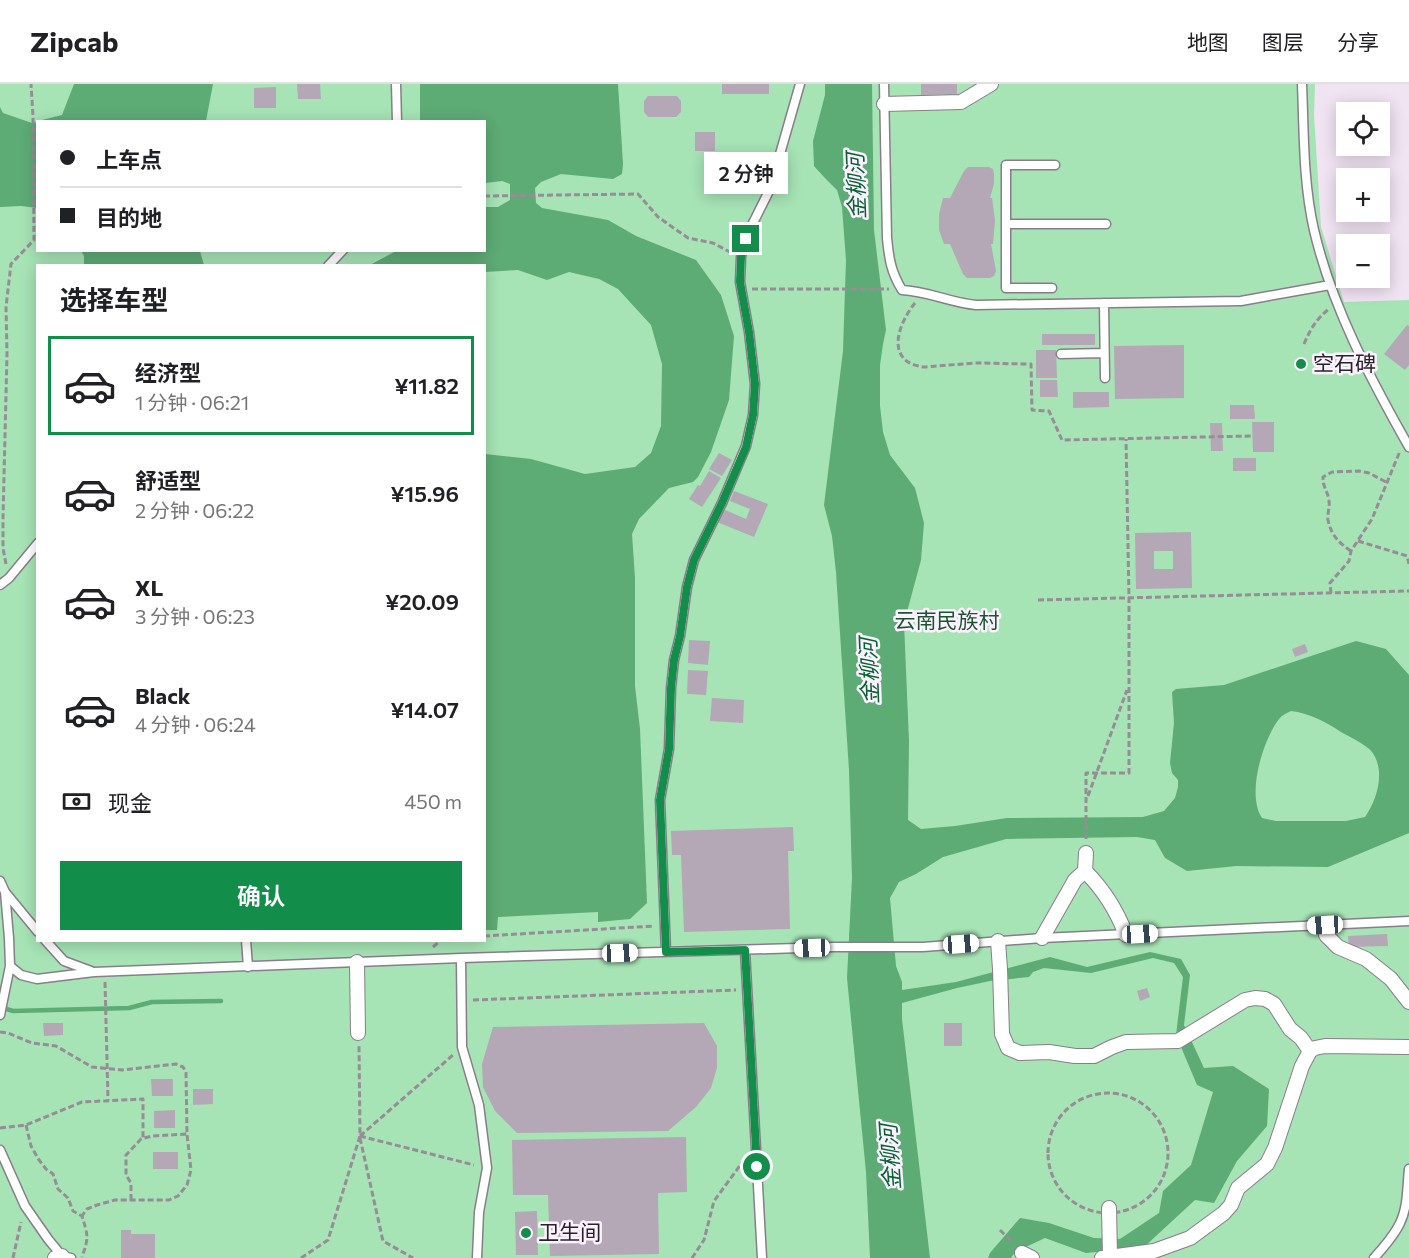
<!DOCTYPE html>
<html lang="zh">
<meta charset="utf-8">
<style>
body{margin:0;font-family:Commissioner,"Noto Sans SC",sans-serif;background:#f6f6f6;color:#202124;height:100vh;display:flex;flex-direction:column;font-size:22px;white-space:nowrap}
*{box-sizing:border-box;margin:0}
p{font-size:20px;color:#757577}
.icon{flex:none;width:33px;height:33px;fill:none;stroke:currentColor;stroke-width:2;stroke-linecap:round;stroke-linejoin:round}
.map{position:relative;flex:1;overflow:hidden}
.drawer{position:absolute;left:36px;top:180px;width:450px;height:678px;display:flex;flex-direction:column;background:#fff;border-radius:0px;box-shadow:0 3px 15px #0003}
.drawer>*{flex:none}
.guide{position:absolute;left:36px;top:36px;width:450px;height:132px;border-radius:0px;box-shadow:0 3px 15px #0003;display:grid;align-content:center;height:132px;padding:0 24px;background:#fff}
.controls{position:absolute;left:1336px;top:18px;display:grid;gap:12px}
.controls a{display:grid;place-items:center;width:54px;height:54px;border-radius:0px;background:#fff;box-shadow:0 3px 15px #0003;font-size:30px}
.end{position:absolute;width:27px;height:27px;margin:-14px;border:8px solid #138e4a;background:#fff;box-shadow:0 0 0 3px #fff}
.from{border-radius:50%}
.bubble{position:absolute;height:42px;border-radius:0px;background:#fff;box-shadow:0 3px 15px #0003;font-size:20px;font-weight:600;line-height:42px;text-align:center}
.car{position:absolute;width:18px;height:36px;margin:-18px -9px;border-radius:8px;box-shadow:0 0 4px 2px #0007;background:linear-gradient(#fff 24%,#345 0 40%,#fff 0 76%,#345 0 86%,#fff 0)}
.guide b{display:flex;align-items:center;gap:21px;height:57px;font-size:22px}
.guide b+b{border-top:2px solid #e0e0e0}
.guide i{width:15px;height:15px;background:#202124}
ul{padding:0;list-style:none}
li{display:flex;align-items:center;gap:18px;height:99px;margin:0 12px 9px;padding:0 12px;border:3px solid transparent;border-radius:0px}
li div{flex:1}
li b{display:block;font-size:22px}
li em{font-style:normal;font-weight:600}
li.selected{border-color:#138e4a}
li>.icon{width:54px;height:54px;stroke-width:1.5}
h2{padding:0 24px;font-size:27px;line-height:72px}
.pay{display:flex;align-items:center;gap:15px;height:66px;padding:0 24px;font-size:22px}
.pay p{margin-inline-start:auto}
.button{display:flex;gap:12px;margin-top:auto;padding:12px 24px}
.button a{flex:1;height:69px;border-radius:0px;background:#138e4a;color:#fff;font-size:24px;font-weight:600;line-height:69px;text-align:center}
header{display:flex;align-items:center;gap:36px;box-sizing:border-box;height:84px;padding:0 30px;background:#fff;border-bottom:2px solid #e0e0e0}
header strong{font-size:28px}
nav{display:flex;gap:33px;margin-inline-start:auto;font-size:21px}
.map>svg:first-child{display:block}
.green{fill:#a6e3b5;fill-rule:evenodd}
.water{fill:#5dab75;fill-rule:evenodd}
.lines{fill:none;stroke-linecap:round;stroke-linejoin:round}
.stream{stroke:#5dab75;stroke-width:4.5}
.building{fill:#b4a8b6;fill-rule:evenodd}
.service-casing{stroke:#897d8b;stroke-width:11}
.pedestrian-casing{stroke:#897d8b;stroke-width:16}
.path{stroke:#968d97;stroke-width:3;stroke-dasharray:6 3;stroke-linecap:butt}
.service{stroke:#fff;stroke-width:8}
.pedestrian{stroke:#fff;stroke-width:14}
.route{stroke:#138e4a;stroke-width:8}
.poi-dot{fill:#138e4a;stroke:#fcf1fe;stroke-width:2}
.labels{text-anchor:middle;stroke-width:5;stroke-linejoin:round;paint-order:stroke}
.poi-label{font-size:21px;fill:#282328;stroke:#fcf1fe;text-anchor:start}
.park-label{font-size:21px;fill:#1c5430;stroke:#fcf1fe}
.water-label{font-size:22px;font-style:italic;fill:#066431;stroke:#fcf1fe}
</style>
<header>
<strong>Zipcab</strong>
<nav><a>地图</a><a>图层</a><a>分享</a></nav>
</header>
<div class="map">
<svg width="1409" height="1174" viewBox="0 0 1409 1174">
<rect width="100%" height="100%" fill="#f0e3f2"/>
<path class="green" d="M0,0h1315l-1,31 7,112 23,75 65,-2v958h-1409zM38,38h446v128h-446zM38,182h446v674h-446z"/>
<path class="water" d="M74,0h139l-7,37h-168l24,-6z
M420,0h198l5,80 -1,10 -9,5 -52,-5 -20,8 -6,6 1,15 6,5 66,12 28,16 60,24 25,35 13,41 -5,64 -18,52 -13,25 -5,5 -24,6 -30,31 -7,15 3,44v108l5,43 7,174 -17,16 -32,3v-10l-100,5 -1,13h-12v-476l46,5 54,15 50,-7 16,-14 10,-27 1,-62 -11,-39 -33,-36 -19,-10 -30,-7 -22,8 -29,-10 -33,2 -1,-6 -114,-1 26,-14 88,-1 1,-43h13l12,-7v-16l-8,-3 -17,2 -1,-61 -64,-1z
M825,0h47l2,146 12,100 -3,14 -3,21v41l3,26 7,23 25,33 9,35 -3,37 -17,63 5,118 -1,79 13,9 34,-3 52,-8 136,-1 21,-6 11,-13 3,-11v-7l-6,-7 -2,-10 4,-40 -2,-31 4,-3 48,-4 132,-44 30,8 23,26v158l-81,34 -92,-1 -49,5 -22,-13 -10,-18 -18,-3 -131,2 -63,18 -27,17 -17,8 -9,16 6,68 6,16v8l54,-8 94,-25 37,10 63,-15 31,7 9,16 -6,50 20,43 29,-2 36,23 -2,37 -30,35 -23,42 -19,-3 -51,47 -58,6 -41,-15 -30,14 -4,6h-23l2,-5 30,-35 29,5 45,15 26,1 39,-26 4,-22 28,-26 22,-73 -16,-7 -21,-50 7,-58 -9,-14 -21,-5 -62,15 -47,-5 -11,4 -4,5 -39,4 -33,7 -55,15v16l28,239h-60l-4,-86 -19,-194 5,-100 -3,-108 -13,-198 -4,-36 -8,-31 19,-154 3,-91 -4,-53 -5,-17 -13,-13 -10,-11 -1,-25 12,-46zM1291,627c18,2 35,11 50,21 9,5 26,13 31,20 14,19 5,48 -7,65l-19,4h-70l-14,-3c-16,-24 1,-78 17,-99 3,-4 8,-6 12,-8z
M0,23l3,6 29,10 5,-1v86l-16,-2 -21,1z
M81,167h119l4,14h-120v-9z"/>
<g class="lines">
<path class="stream" d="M0,923l13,4 116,-3 23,-6 69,-1"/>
</g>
<path class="building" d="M297,0h23l1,15h-23z
M722,0h47v10h-47z
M921,0h36v10l-36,1z
M276,3v21h-22v-20z
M648,12h29l4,5v11l-5,5h-28l-4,-5v-11z
M695,48h20v19h-20z
M968,83h21l4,2 1,5v10l-4,14h2l3,22 -2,24h-2l5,27 -2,5 -4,2h-23l-4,-4 -13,-30h-6l-5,-14v-16l4,-16h7l14,-27z
M1407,241l2,1v39l-4,5 -21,-16z
M1042,250h53v11h-53z
M1184,261v53l-69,1 -1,-53z
M1036,266h20l1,28h-21z
M1040,296h17l1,17h-18z
M1073,308h36v15l-36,1z
M1230,321h24l1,14h-25z
M1252,338h22v30h-21z
M1210,339h12l1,28h-12z
M719,369l13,7 -10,16 -13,-7z
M1233,374h23v13h-23z
M709,387l12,7 -19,29 -13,-8 9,-14 2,1z
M734,407l34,13 -14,33 -37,-15 6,-13 23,10 4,-10 -20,-8z
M1191,448l1,56 -56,1 -1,-56zM1154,467h19v18h-19z
M689,556l21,1 -2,24 -20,-2z
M1305,560l3,8 -13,5 -3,-8z
M688,586l20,1 -2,24 -19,-1z
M712,614l32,2 -1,23 -33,-2z
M793,743l1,24h-6l2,78 -106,3 -3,-77h-9l-1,-24z
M1387,850l1,12 -39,1 -1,-11z
M1147,904l3,9 -10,4 -3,-10z
M43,939h20v12l-19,1z
M704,939l13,23v22l-6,20 -15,19 -28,24 -151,2 -22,-22 -12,-24 -1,-23 11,-37z
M944,939h18v23h-18z
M151,995h22v17h-21z
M193,1005h20v15l-20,1z
M175,1026v18h-21v-17z
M686,1053l1,55 -29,1 1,61 -109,2 -2,-61h-35l-1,-55z
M153,1068h25v17h-25z
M537,1127l1,44h-22l-1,-43z
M121,1146h10v4h24v24h-34z"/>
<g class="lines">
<g class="service-casing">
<path id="service" d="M396,0l1,38
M884,0l3,154c2,21 4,34 15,52 26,1 49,13 74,15l265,-4 89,-16
M1302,0c2,48 1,98 12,146 18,77 56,148 95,217
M1006,140h100
M328,182l15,-16
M1052,204h-46v-123h49
M1104,219l1,75
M1061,270l43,-1
M0,501l9,-7 29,-35
M0,797l5,11 33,40
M45,856l19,21 27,10
M246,856l2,27
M745,866l17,308
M666,868l-6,-152 9,-51 2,-61 3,-28 6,-24 7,-49 7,-27 28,-57 24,-57 7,-31 2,-31 -6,-52 -9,-50 1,-25 4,-18 25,-50 30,-105
M461,874l1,89 17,58 8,63 -8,44 -2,46
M10,882l11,9 16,4 57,-7 367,-14 373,-11h89l119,-9 367,-17
M0,931l10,-49 -1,-28 -4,-46
M0,1066l25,56 23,33 14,17 9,2
M1374,1174c9,-10 20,-22 26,-35 8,-16 7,-36 9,-54"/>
</g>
<g class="pedestrian-casing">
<path id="pedestrian" d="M884,20l77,-2 30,-18
M1085,787l1,-18
M1325,841l1,10 12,12 28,12 25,20 18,23
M1042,854l33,-58 10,-9c18,18 32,40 41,64
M998,857l2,28 2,65 6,14 12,5 29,-1 26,4h19l18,-9 14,-5 52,-1 67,-41 10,-2 10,1 9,5 16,25 11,9 9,13
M357,878l1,71
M1109,1124l1,49
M1022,1169l10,5
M55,1174l7,-2
M1102,1174l52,-7 36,-13 34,-25 7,-8 7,-17 29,-24 8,-16 27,-82 8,-15 5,-3 10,-2 84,1"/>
</g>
<path class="path" d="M484,112l154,-2 20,23 30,21 25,5 17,9
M752,205h137
M915,219c-17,21 -31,59 9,64 4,0 9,-1 14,-1 12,-1 24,-2 37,-3 18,0 37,1 56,1l1,46 17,1 13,29 189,-4
M1304,260c6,-14 12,-25 25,-35
M1358,457l49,15 2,8
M1351,467c-12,-8 -20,-16 -23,-31 -1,-6 2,-13 1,-19 -1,-10 -6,-12 -6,-24l9,-5 27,-1 10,2 17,9
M6,480l-3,-16v-30l4,-164 -1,-47 5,-43 23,-24 -1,-124 -2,-32
M1331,509l-1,-10 19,-22 2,-10 21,-32 28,-68
M1038,516l371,-9
M1088,712l39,-106
M1086,755v-66h43v-175l-3,-159
M484,852l170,-10
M433,863l8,-7
M105,898l3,118
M473,916l263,-10
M0,948l8,1 24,10 24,3 36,21 30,3 54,-6 7,3 3,5 1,62 4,36 -4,15 -9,11 -9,4h-54l-18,5 -10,4 -5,7
M1048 1069a60 60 0 1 1 120 0a60 60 0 1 1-120 0Z
M26,1041l5,21 8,14 7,9 7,5 5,15 10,9 5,13 9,5c6,20 7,21 0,41
M0,1044l26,-3 56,-23 61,-3v39
M360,1052l93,-81
M360,1052l114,29
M360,1054l23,103 30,17
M131,1116v-17l-5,-8v-20l15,-16 11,-3 35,-2
M1000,1146l13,13
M13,1174l8,-36
M301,1174l27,-18 32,-104 -1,-91
M692,1174l12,-18 10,-39 30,-41"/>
<use href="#service" class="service"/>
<use href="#pedestrian" class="pedestrian"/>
</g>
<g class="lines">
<path class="route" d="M746,155l-5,18 -1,25 9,50 6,52 -2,31 -7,32 -24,56 -28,57 -7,27 -7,49 -6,24 -3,28 -2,61 -9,51 6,152 79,-2 12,217"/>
</g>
<g class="poi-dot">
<circle cx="1301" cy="280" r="6"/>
<circle cx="526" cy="1149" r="6"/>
</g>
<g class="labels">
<g class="poi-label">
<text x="1313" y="287">空石碑</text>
<text x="538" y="1156">卫生间</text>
</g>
<g class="park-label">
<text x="947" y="544">云南民族村</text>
</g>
<g class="water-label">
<text transform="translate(856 102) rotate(-92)" y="8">金柳河</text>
<text transform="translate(869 587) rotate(-92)" y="8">金柳河</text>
<text transform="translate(890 1073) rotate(-94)" y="8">金柳河</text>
</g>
</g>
</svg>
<div class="controls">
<a><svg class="icon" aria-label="locate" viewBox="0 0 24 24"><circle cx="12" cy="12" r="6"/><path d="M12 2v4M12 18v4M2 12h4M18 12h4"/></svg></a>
<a>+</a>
<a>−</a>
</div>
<i class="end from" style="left:757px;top:1083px"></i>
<i class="end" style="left:746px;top:155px"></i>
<div class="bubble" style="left:704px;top:68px;width:84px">2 分钟</div>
<i class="car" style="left:1325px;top:841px;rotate:267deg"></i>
<i class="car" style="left:1140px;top:850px;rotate:87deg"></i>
<i class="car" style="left:961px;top:860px;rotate:86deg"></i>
<i class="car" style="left:812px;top:864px;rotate:268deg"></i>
<i class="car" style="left:620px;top:869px;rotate:88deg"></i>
<div class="guide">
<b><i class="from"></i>上车点</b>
<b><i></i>目的地</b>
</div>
<section class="drawer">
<h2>选择车型</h2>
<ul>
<li class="selected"><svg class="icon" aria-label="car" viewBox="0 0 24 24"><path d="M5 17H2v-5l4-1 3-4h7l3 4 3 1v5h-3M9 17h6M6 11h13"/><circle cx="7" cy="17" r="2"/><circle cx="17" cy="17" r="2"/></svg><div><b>经济型</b><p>1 分钟 · 06:21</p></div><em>¥11.82</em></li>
<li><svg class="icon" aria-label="car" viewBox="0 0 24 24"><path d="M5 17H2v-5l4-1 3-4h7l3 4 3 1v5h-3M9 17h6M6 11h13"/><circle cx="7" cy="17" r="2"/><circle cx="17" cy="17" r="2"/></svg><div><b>舒适型</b><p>2 分钟 · 06:22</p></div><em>¥15.96</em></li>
<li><svg class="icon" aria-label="car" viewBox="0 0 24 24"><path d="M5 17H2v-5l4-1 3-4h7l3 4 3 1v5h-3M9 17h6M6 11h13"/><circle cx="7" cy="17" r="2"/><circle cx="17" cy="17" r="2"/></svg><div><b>XL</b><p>3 分钟 · 06:23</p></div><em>¥20.09</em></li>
<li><svg class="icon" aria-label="car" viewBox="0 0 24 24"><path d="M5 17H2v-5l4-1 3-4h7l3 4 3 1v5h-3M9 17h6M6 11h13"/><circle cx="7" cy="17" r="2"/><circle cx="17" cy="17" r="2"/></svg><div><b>Black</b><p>4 分钟 · 06:24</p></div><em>¥14.07</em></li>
</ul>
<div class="pay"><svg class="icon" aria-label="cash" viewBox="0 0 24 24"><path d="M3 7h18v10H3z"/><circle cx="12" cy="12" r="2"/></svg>现金<p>450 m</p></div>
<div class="button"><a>确认</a></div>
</section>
</div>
